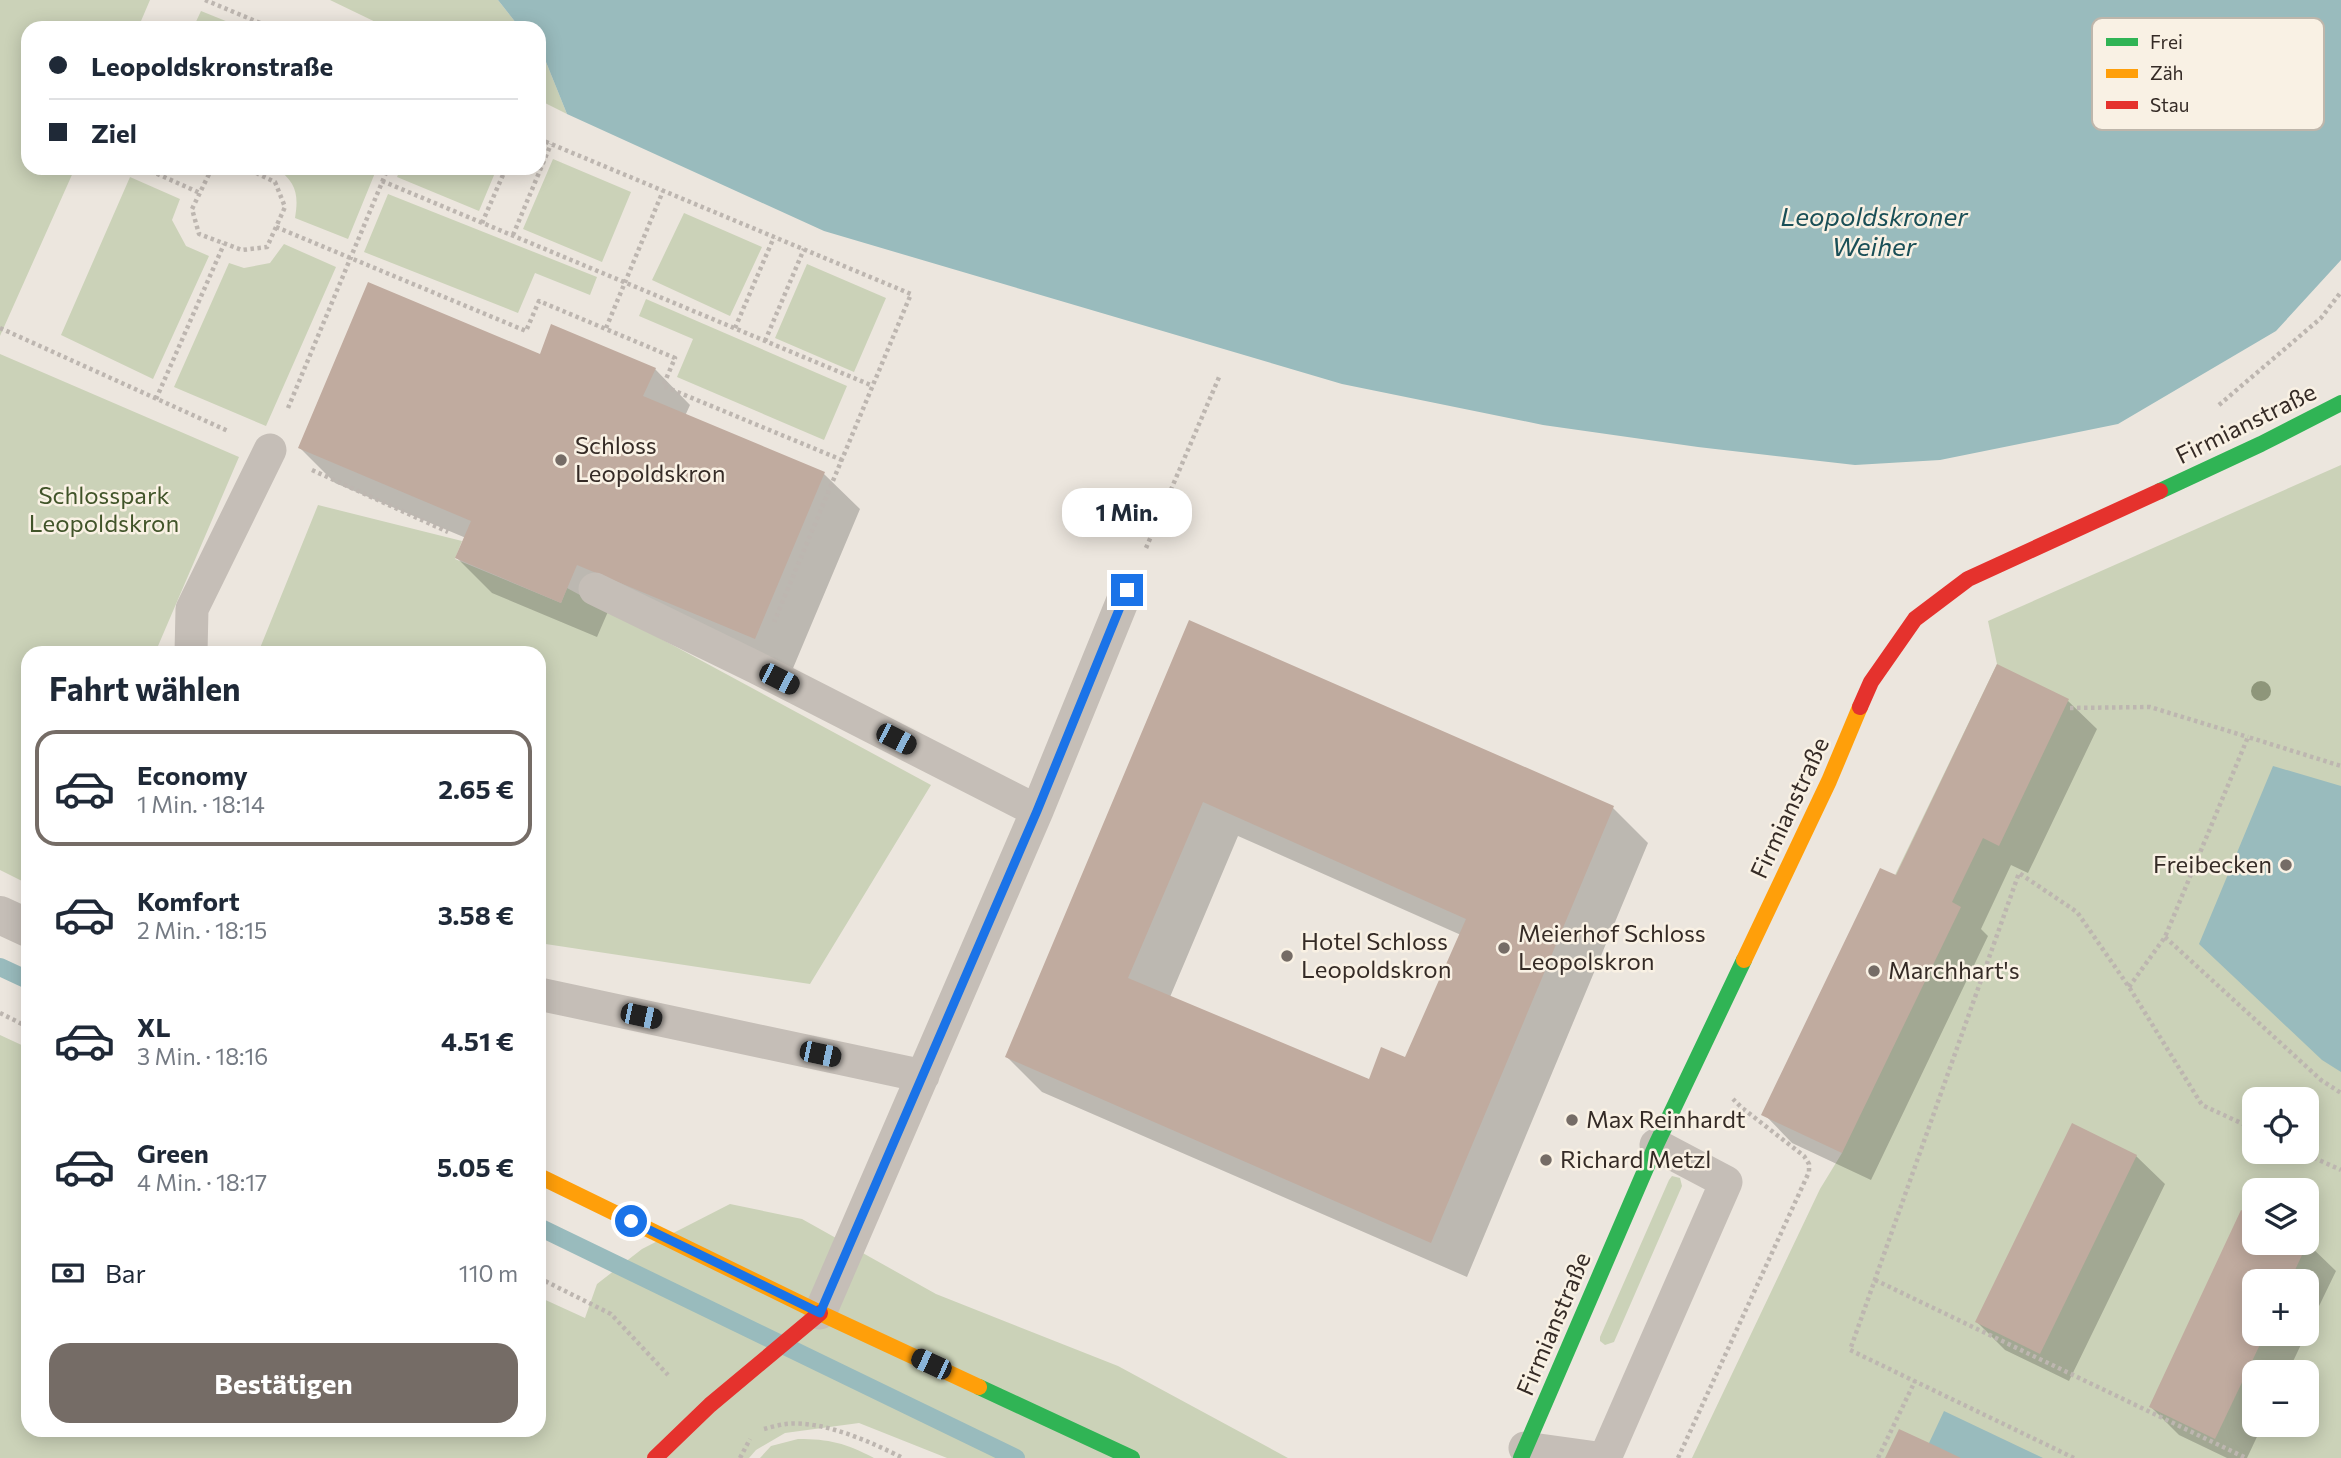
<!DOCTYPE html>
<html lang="de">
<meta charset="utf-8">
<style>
body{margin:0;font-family:Commissioner,sans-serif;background:#f2f2f3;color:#1f2937;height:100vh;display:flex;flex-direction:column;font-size:26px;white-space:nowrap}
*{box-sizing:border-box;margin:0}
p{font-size:23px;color:#747a83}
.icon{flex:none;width:38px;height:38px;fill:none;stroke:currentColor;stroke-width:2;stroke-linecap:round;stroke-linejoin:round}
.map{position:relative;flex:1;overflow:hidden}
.drawer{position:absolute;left:21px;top:646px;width:525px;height:791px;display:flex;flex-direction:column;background:#fff;border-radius:21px;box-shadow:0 4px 18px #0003}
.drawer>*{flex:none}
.top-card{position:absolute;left:21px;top:21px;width:525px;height:154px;border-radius:21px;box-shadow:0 4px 18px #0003;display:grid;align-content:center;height:154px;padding:0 28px;background:#fff}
.controls{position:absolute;left:2242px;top:1087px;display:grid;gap:14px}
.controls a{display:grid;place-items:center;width:77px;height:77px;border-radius:14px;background:#fff;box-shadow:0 4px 18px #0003;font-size:35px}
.end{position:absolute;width:32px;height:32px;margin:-16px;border:9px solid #1a73e8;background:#fff;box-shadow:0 0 0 4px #fff}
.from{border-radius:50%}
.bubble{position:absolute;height:49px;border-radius:21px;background:#fff;box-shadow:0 4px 18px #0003;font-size:23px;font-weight:700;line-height:49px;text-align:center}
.car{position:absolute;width:21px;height:42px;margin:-21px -10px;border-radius:9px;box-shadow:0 0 5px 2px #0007;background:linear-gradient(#222 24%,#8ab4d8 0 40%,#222 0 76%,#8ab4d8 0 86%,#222 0)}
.top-card b{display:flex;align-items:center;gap:24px;height:66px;font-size:26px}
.top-card b+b{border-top:2px solid #e0e1e3}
.top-card i{width:18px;height:18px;background:#1f2937}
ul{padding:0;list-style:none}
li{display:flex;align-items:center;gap:21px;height:116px;margin:0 14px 10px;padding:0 14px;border:4px solid transparent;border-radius:21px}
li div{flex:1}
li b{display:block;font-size:26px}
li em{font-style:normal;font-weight:700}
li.on{border-color:#756c66}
li>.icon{width:63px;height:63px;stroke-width:1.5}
h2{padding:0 28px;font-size:32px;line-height:84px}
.pay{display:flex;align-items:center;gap:18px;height:77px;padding:0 28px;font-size:26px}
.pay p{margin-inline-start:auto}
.primary-button{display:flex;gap:14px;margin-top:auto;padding:14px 28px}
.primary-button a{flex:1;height:80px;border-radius:21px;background:#756c66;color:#fff;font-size:28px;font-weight:700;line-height:80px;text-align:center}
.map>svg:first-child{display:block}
.green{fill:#cbd2b8;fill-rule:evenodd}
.water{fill:#99bbbd}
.shadow{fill:#0003;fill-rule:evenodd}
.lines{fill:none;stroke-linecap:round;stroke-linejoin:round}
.stream{stroke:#99bbbd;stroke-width:18}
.building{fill:#c0ab9f;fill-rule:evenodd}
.path{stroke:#bdb6b0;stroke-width:4.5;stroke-dasharray:3.5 3.5;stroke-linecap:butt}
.lane{stroke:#c5beb7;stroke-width:33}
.street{stroke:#c5beb7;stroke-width:38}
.fast{stroke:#30b455;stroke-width:16}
.slow{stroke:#ff9f0a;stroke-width:16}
.jam{stroke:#e5322d;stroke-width:16}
.tree{fill:#8e967a}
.route{stroke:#1a73e8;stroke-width:9}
.poi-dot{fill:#756c66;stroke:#f9f1e4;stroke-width:2.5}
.labels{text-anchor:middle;stroke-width:5;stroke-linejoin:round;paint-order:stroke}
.street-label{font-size:24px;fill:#352b26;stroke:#f9f1e4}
.poi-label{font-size:24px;fill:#352b26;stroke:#f9f1e4;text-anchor:start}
.park-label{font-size:24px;fill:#415429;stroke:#f9f1e4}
.water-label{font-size:26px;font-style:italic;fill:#1a4f57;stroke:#f9f1e4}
.key{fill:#f9f1e4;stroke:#beb6ab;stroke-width:2}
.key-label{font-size:19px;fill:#352b26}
</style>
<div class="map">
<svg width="2341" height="1458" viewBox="0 0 2341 1458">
<rect width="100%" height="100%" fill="#ece6de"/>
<path class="green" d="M0,0h150l-12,28h-110v140h47l-75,168z
M330,0h168l22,28h-132z
M201,11l42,17h-50z
M539,53l7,9 21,52 -28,-14z
M553,159l78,33 -29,70 -79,-33z
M276,168h101l-29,71 -53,-21c4,-24 1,-36 -19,-50z
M401,168h96l-18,43 -82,-34z
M130,177l50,22 -8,21 14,26 23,10 -56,123 -92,-44z
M388,194l209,83 -7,18 -55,-22 -17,40 -154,-61z
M684,213l78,34 -32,69 -78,-36z
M284,244l52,23 -70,159 -92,-39 55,-124 15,5 26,-5z
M807,264l79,34 -32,74 -79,-34z
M646,299l201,87 -23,54 -147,-63 16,-38 -54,-23z
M0,354l239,103 -84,196h-127v231l-28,-14z
M2341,465v993h-649l128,-269 22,-36 53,-278 102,-211 -9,-43zM2254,1099h52v53h-52zM2254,1190h52v52h-52zM2254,1281h52v53h-52zM2254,1372h52v52h-52z
M318,505l144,36 -7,18 106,44 6,-15 364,197 -121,199 -271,-41v-290h-281z
M0,1035l28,13v382h511v-133l46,21 12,-34 45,-35 88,-45 72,15 134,75 182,72 170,92h-341l-88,-35 -74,10 -29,17 -7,8h-749z
M1672,1176l8,2 2,8 -68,156 -9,3 -5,-4v-4l69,-157z
M798,1439c31,0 48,4 76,19h-114l11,-12z"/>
<path class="water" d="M498,0h1843v260l-65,71 -158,93 -178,36 -85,5 -157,-18 -155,-22 -201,-41 -518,-153 -257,-117 -21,-52 -7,-9v-25h-19z
M2273,766l68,20v286l-19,-12 -123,-116z
M1944,1411l99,47h-121z"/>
<path class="shadow" d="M541,356l114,13 35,36 -5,11 139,58 36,35 -69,164 -178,-73 -16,37 -105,-44 -35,-35 9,-20 -131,-55 -35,-35z
M1189,623l424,185 35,35 -181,434 -425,-185 -35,-35zM1238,836l223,99 -55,124 -36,22 -200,-84z
M1998,666l70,35 29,28 -69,144 -17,-8 -30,64 7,7 -117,244 -79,-37 -28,-29 133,-237z
M2136,1156l29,28 -96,197 -64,-31 -28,-28z
M2254,1218v24l53,1 29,28 -30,62v-52h-52v53h52l-18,38h-34v52h9l-16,34h-20l-48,-23 -28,-28z"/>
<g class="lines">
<path class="stream" d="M0,967l28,13
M539,1227l477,231"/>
</g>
<path class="building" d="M368,282l172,72 11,-30 105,44 -13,28 182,76 -70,167 -178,-74 -16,38 -106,-45 16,-37 -173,-73z
M1189,620l425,186 -183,437 -426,-186zM1203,802l263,117 -61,138 -24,-10 -12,32 -241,-101z
M1997,664l72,35 -70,147 -16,-8 -31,64 9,5 -119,246 -81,-38 119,-247 16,7z
M2072,1123l65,32 -97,199 -65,-32z
M2241,1210l13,6v26h54l-18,39h-36v53h11l-50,105 -66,-32z
M1899,1429l39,18 23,11h-76z"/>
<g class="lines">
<path class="path" d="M205,0l67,28
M539,139l372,155 -137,328
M144,168l56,25
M212,168l-20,41 7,25 43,16 25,-3 18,-40 -10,-25 -29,-14
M382,181l491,205
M482,223l24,-55
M276,227l250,104 13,-30 136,57 -12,28 179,74
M513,235l38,-91
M0,328l228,103
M606,328l57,-137
M735,328l39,-91
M765,341l39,-92
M156,399l68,-155
M2219,405l102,-87 20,-26
M288,408l100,-240
M312,470l136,62
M1146,548l74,-173
M2070,708l80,-1 98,30
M2165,937l156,143 20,13
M2129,987l36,-50 83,-200 93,29
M0,1013l28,14
M2301,1152l40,18
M539,1278l72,36 57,61
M1875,1280l371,178
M764,1429c7,-2 15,-4 22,-5 37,-4 85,18 117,34
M740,1458l10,-19
M1678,1458l131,-286v-8l-5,-8 -63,-49 -8,-8
M1878,1458l37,-77
M2074,1458l-224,-108 169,-477 58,39 52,75 73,118 52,24"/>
<path class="lane" d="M595,589l160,78 282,144
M191,653l1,-44 78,-159
M539,994l384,82
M820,1313l217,-502 90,-221
M1525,1448l72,10
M1605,1458l121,-276 -70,-37"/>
<path class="street" d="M0,915l28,13"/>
<path class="fast" d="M2160,491l101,-47 80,-41
M979,1387l153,71
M1521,1458l135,-313 88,-185"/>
<path class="slow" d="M1744,960l85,-179 31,-74
M539,1176l281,137 159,74"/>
<path class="jam" d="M1860,707l11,-25 44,-63 53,-40 192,-88
M655,1458l55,-53 110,-92"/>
</g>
<circle class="tree" cx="2261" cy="691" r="10"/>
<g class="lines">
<path class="route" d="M631,1221l189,92 217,-502 90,-221"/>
</g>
<g class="poi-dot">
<circle cx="561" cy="460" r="7"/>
<circle cx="2286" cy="865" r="7"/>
<circle cx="1504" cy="948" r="7"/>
<circle cx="1287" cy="956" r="7"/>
<circle cx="1874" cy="971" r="7"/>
<circle cx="1572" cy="1120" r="7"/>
<circle cx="1546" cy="1160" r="7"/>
</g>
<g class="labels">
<g class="street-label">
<text transform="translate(2246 424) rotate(-26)" y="8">Firmianstraße</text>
<text transform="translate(1790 808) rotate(-65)" y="8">Firmianstraße</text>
<text transform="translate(1554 1324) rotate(-67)" y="8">Firmianstraße</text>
</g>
<g class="poi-label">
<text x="575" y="454">Schloss<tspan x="575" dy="28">Leopoldskron</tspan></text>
<text x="2272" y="873" text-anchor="end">Freibecken</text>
<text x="1518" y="942">Meierhof Schloss<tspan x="1518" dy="28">Leopolskron</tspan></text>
<text x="1301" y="950">Hotel Schloss<tspan x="1301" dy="28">Leopoldskron</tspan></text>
<text x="1888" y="979">Marchhart's</text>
<text x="1586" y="1128">Max Reinhardt</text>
<text x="1560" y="1168">Richard Metzl</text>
</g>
<g class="park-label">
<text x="104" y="504">Schlosspark<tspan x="104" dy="28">Leopoldskron</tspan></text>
</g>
<g class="water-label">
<text x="1874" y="226">Leopoldskroner<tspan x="1874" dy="30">Weiher</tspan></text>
</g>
</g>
<rect x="2092" y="18" width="232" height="112" rx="10" class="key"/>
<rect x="2106" y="38" width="32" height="8" fill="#30b455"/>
<rect x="2106" y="69" width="32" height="9" fill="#ff9f0a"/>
<rect x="2106" y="101" width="32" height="8" fill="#e5322d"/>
<g class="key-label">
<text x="2150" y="49">Frei</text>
<text x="2150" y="80">Zäh</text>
<text x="2150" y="112">Stau</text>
</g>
</svg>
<div class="controls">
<a><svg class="icon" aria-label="locate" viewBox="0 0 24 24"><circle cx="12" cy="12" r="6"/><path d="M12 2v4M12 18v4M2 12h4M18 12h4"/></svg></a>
<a><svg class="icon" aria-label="layers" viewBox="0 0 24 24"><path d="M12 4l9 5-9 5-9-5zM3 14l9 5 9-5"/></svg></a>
<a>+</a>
<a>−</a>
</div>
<i class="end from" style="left:631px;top:1221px"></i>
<i class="end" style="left:1127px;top:590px"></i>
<div class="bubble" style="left:1062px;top:488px;width:130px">1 Min.</div>
<i class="car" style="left:779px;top:679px;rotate:117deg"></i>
<i class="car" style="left:896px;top:739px;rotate:117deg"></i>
<i class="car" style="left:641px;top:1016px;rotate:102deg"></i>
<i class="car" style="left:820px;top:1054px;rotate:102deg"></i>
<i class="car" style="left:931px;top:1364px;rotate:295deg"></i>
<div class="top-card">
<b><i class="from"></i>Leopoldskronstraße</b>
<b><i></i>Ziel</b>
</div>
<section class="drawer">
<h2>Fahrt wählen</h2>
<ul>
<li class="on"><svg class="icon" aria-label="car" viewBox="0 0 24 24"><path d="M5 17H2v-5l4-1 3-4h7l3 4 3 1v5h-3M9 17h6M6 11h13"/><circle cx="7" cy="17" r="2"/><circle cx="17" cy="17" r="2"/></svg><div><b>Economy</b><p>1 Min. · 18:14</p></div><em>2.65 €</em></li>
<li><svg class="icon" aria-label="car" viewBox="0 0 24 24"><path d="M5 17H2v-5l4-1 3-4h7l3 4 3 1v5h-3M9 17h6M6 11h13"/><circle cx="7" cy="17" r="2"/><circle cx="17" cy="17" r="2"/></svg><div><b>Komfort</b><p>2 Min. · 18:15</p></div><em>3.58 €</em></li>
<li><svg class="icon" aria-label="car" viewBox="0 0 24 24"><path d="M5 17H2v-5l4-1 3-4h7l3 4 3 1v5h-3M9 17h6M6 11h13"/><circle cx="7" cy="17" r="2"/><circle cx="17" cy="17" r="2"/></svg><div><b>XL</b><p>3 Min. · 18:16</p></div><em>4.51 €</em></li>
<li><svg class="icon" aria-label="car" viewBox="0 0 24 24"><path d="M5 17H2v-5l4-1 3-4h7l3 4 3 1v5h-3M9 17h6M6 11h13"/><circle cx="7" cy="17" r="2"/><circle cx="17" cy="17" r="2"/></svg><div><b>Green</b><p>4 Min. · 18:17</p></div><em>5.05 €</em></li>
</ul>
<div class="pay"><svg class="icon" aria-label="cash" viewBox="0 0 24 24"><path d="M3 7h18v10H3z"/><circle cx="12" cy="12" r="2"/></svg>Bar<p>110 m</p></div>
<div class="primary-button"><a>Bestätigen</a></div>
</section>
</div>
